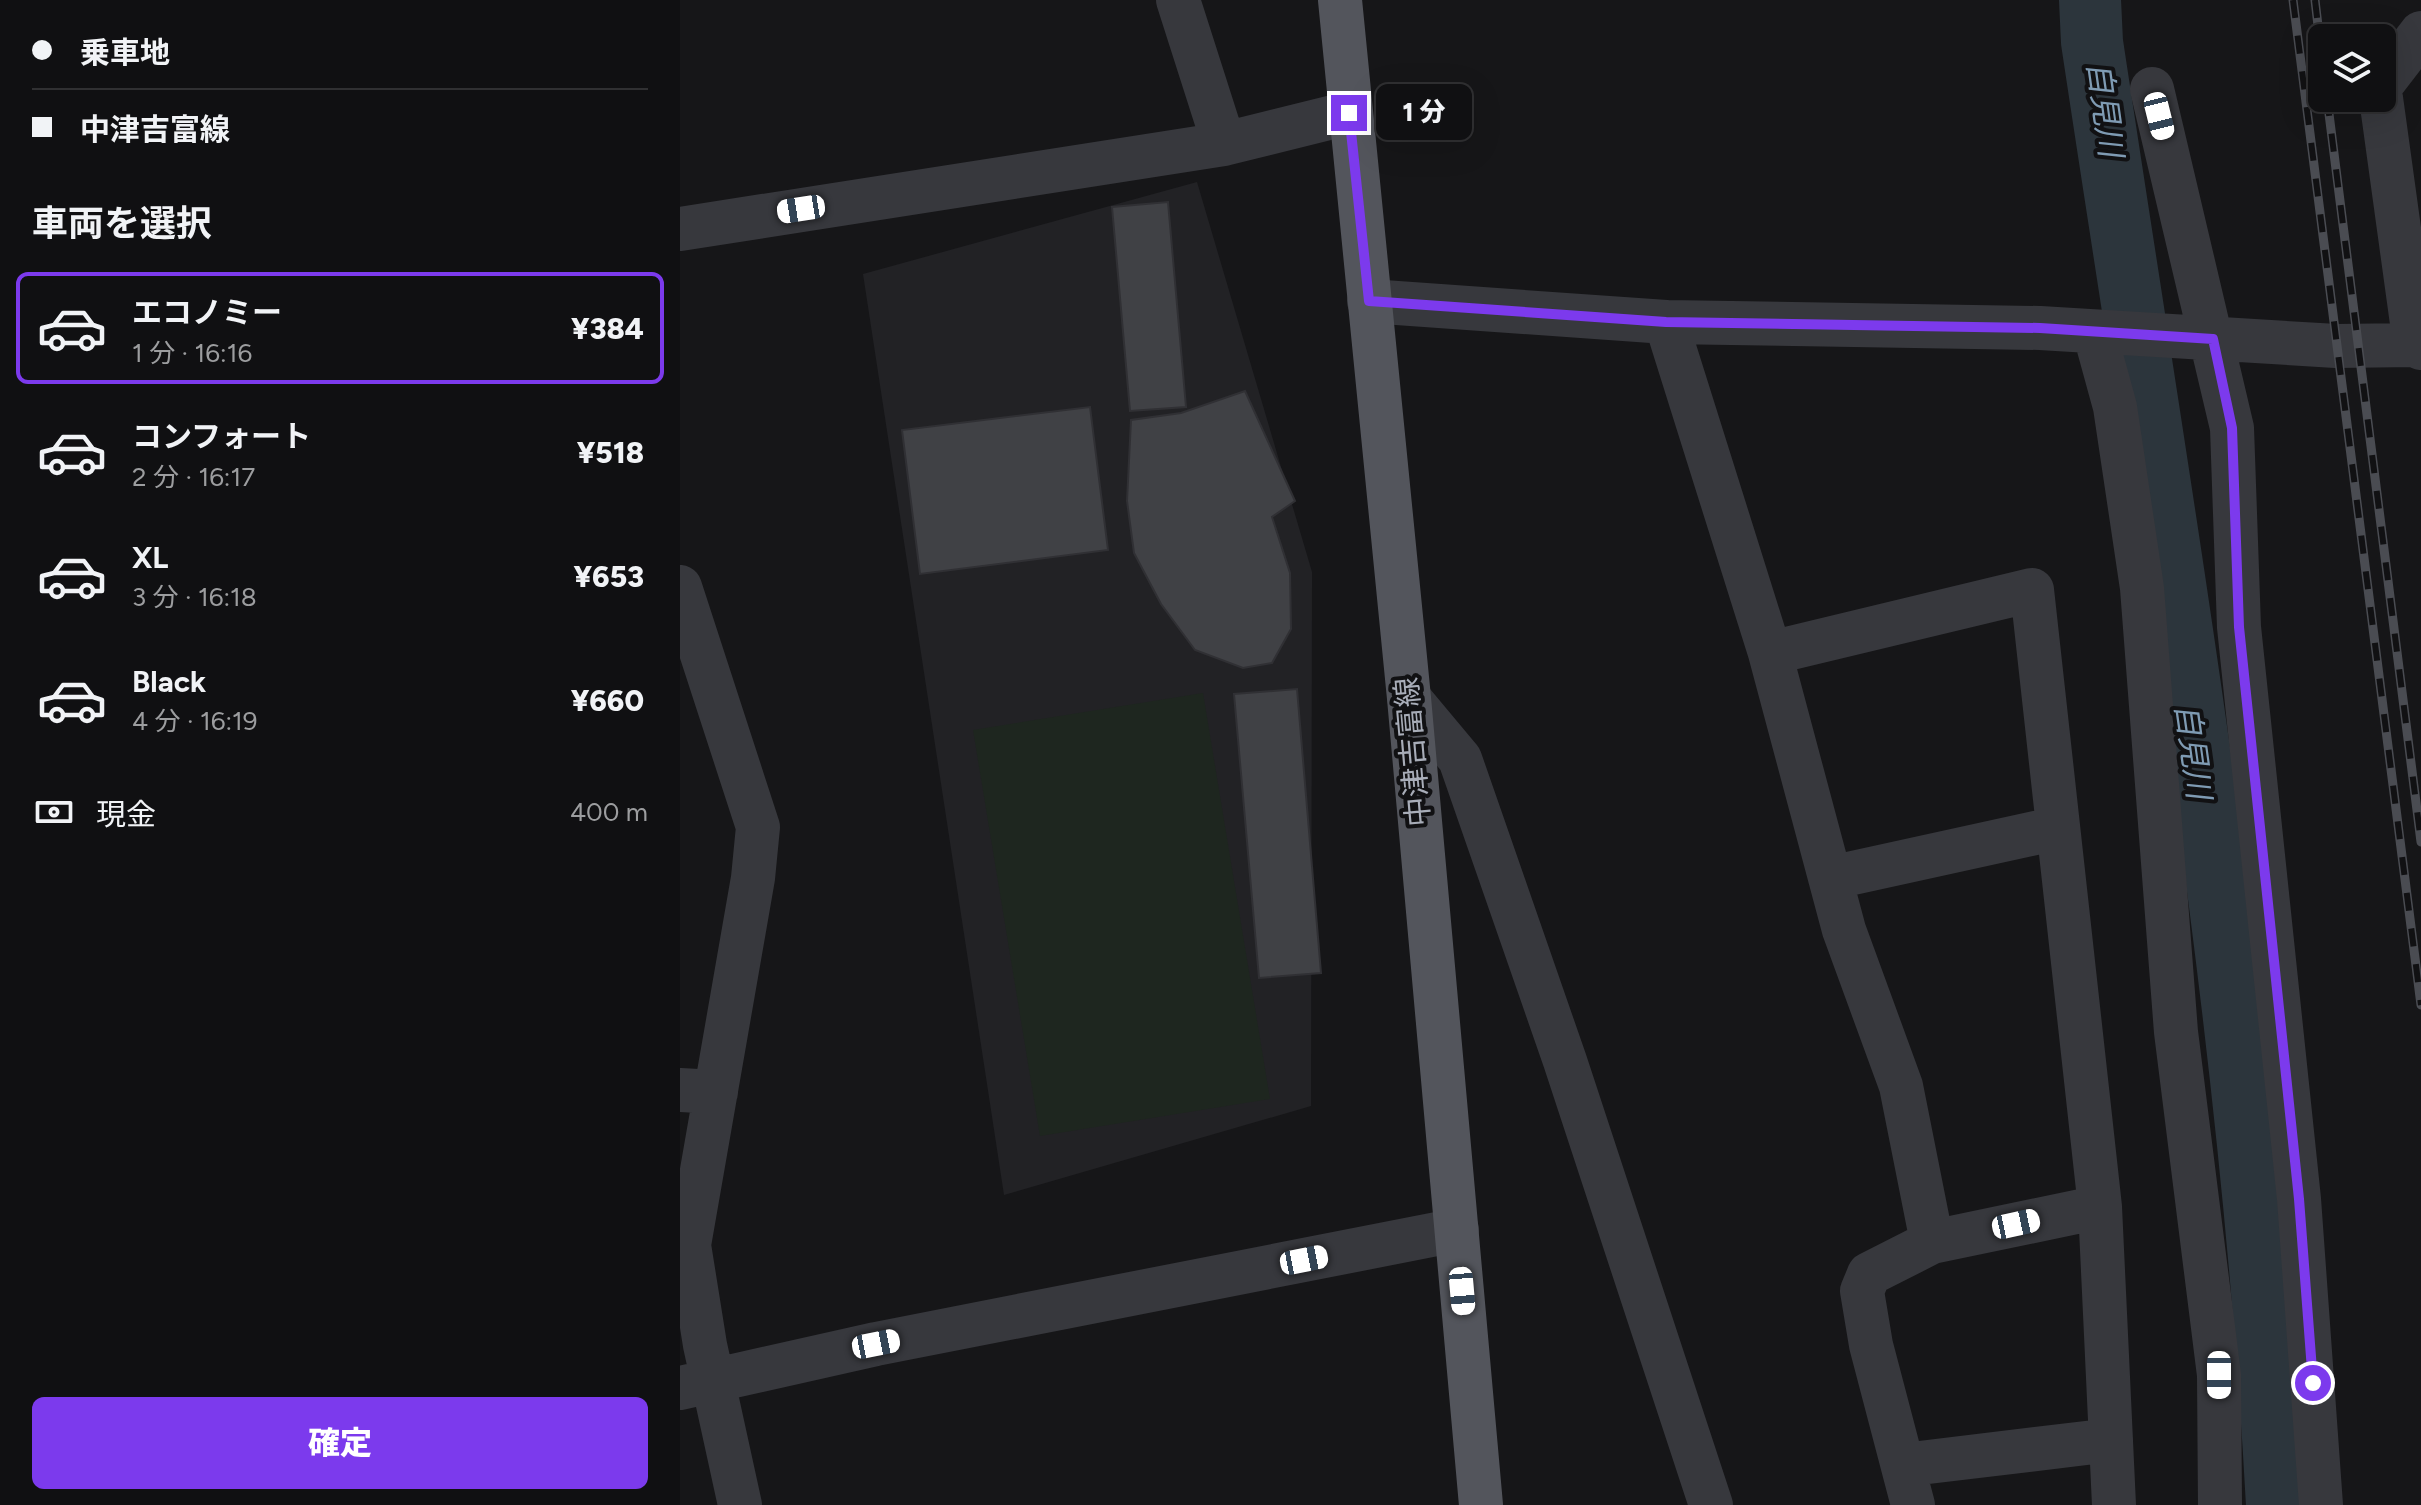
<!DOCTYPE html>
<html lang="ja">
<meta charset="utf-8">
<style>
body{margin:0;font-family:Figtree,"Noto Sans JP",sans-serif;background:#1e1e20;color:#f1f3f6;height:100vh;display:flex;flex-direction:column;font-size:30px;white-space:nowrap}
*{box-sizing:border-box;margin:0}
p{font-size:26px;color:#9c9d9f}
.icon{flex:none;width:44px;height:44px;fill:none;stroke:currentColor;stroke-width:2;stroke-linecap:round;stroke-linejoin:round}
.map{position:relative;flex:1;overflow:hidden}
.side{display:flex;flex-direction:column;background:#101012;width:680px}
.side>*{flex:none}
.guide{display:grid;align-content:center;height:176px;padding:0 32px;background:#101012}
.tools{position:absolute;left:1628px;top:24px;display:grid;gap:16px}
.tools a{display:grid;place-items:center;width:88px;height:88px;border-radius:12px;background:#101012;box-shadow:0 8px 32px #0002,0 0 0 2px #303032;font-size:40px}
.end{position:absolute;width:36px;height:36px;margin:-18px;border:10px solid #7c3aed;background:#fff;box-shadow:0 0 0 4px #fff}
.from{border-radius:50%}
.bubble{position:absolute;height:56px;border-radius:12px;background:#101012;box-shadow:0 8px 32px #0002,0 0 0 2px #303032;font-size:26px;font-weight:800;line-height:56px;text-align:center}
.car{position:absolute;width:24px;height:48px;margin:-24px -12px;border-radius:10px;box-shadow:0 0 6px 2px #0007;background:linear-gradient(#fff 24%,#345 0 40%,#fff 0 76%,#345 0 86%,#fff 0)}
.guide b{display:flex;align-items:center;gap:28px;height:76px;font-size:30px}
.guide b+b{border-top:2px solid #303032}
.guide i{width:20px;height:20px;background:#f1f3f6}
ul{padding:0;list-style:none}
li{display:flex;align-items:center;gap:24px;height:112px;margin:0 16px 12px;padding:0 16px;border:4px solid transparent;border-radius:12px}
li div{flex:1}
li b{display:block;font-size:30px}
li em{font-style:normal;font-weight:800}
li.selected{border-color:#7c3aed}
li>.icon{width:72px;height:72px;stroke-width:1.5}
h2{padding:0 32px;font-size:36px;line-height:96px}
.pay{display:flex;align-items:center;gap:20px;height:88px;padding:0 32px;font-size:30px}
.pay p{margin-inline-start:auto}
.cta{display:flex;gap:16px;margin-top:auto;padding:16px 32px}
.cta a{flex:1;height:92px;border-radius:12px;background:#7c3aed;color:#fff;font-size:32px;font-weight:800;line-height:92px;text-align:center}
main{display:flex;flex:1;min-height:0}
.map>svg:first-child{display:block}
.built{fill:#222225}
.green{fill:#1e261f}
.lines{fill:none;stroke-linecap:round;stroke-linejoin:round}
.river{stroke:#2c353c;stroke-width:62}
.building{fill:#404145;stroke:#303034;stroke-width:2}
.minor{stroke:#37383d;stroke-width:44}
.major{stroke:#53555c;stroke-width:44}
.rail-casing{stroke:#4a4c52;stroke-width:9}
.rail{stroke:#111113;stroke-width:6;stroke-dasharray:18;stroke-linecap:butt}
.route{stroke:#7c3aed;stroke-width:10}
.labels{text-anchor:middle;stroke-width:8;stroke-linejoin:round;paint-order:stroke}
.street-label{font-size:30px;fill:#a8adb8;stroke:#111113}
.water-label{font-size:32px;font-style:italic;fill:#7f9bb3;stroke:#111113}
</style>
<main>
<section class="side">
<div class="guide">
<b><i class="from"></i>乗車地</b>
<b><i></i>中津吉富線</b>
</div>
<h2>車両を選択</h2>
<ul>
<li class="selected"><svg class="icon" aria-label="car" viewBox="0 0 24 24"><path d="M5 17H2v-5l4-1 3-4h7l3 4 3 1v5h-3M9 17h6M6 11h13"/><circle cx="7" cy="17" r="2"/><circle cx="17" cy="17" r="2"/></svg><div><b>エコノミー</b><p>1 分 · 16:16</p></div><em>¥384</em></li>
<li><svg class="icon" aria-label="car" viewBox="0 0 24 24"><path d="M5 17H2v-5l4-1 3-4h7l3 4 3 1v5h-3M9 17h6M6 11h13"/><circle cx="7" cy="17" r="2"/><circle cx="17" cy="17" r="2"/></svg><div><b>コンフォート</b><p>2 分 · 16:17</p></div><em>¥518</em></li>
<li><svg class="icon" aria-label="car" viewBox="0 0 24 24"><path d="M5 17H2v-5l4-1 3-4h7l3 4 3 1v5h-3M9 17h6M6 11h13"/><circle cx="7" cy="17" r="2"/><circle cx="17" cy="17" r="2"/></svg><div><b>XL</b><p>3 分 · 16:18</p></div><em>¥653</em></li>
<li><svg class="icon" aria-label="car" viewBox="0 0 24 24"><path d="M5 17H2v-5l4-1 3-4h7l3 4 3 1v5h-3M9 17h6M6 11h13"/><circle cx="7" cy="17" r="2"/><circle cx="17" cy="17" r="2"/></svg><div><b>Black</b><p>4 分 · 16:19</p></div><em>¥660</em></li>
</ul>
<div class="pay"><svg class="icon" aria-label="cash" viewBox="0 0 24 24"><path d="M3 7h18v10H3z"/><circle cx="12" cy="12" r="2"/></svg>現金<p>400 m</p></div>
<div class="cta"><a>確定</a></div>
</section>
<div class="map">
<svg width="1741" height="1505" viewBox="0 0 1741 1505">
<rect width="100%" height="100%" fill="#161618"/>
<path class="built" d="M517,182l115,390 -1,534 -307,89 -141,-921z"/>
<path class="green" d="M523,693l67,406 -230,37 -67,-406z"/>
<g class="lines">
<path class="river" d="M1410,0l2,42c73,486 159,972 185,1463"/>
</g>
<path class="building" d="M488,202l18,205 -56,4 -18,-204z
M565,391l50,110 -23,16 18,56 1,56 -19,34 -29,5 -48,-18 -34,-46 -27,-51 -7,-52 4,-81 50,-7z
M410,407l18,143 -188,24 -18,-144z
M617,689l24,284 -62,5 -25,-284z"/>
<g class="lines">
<path class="minor" d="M498,0l46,144
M1702,84l39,-51
M1472,89l80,339 7,199 60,572 22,306
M1701,98l34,247
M0,229l544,-85 125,-31
M689,301l297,21 374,6 296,18 79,-1 6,3
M986,322l104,331 74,277 57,156 31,156
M1415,334l20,73 27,181 34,444 43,343 1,130
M0,587l78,240 -5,51 -64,367 16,100 35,160
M1090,653l262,-63 68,617 14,298
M729,698l51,61 105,302 146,444
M1150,878l228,-50
M0,1090l36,2
M0,1388l196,-44 581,-114
M1223,1465l208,-25
M1233,1505l-42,-160 -9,-54 7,-17 63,-32 168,-35"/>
<path class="major" d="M660,0l69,698 72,807"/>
<g class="rail-casing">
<path id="rail" d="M1613,0l128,1005
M1635,0l7,60
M1647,98l94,744"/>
</g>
<use href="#rail" class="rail"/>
</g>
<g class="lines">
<path class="route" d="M669,113l20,188 297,21 374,6 173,11 19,89 7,199 60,572 14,184"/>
</g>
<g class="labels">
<g class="street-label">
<text transform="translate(733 752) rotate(-95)" y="10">中津吉富線</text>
</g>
<g class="water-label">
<text transform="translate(1425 109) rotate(82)" y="11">自見川</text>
<text transform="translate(1513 751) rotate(82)" y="11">自見川</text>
</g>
</g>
</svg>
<div class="tools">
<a><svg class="icon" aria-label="layers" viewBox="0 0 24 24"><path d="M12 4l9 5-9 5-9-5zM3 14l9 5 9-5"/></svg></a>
</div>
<i class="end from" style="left:1633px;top:1383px"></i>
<i class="end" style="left:669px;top:113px"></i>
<div class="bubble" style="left:696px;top:84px;width:96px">1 分</div>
<i class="car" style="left:1479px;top:116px;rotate:166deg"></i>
<i class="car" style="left:121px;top:209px;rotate:261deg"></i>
<i class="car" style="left:1336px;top:1224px;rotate:78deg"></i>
<i class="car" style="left:624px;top:1260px;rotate:79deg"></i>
<i class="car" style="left:782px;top:1291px;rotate:175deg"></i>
<i class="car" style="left:196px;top:1344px;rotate:79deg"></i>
<i class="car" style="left:1539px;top:1375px;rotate:180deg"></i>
</div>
</main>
